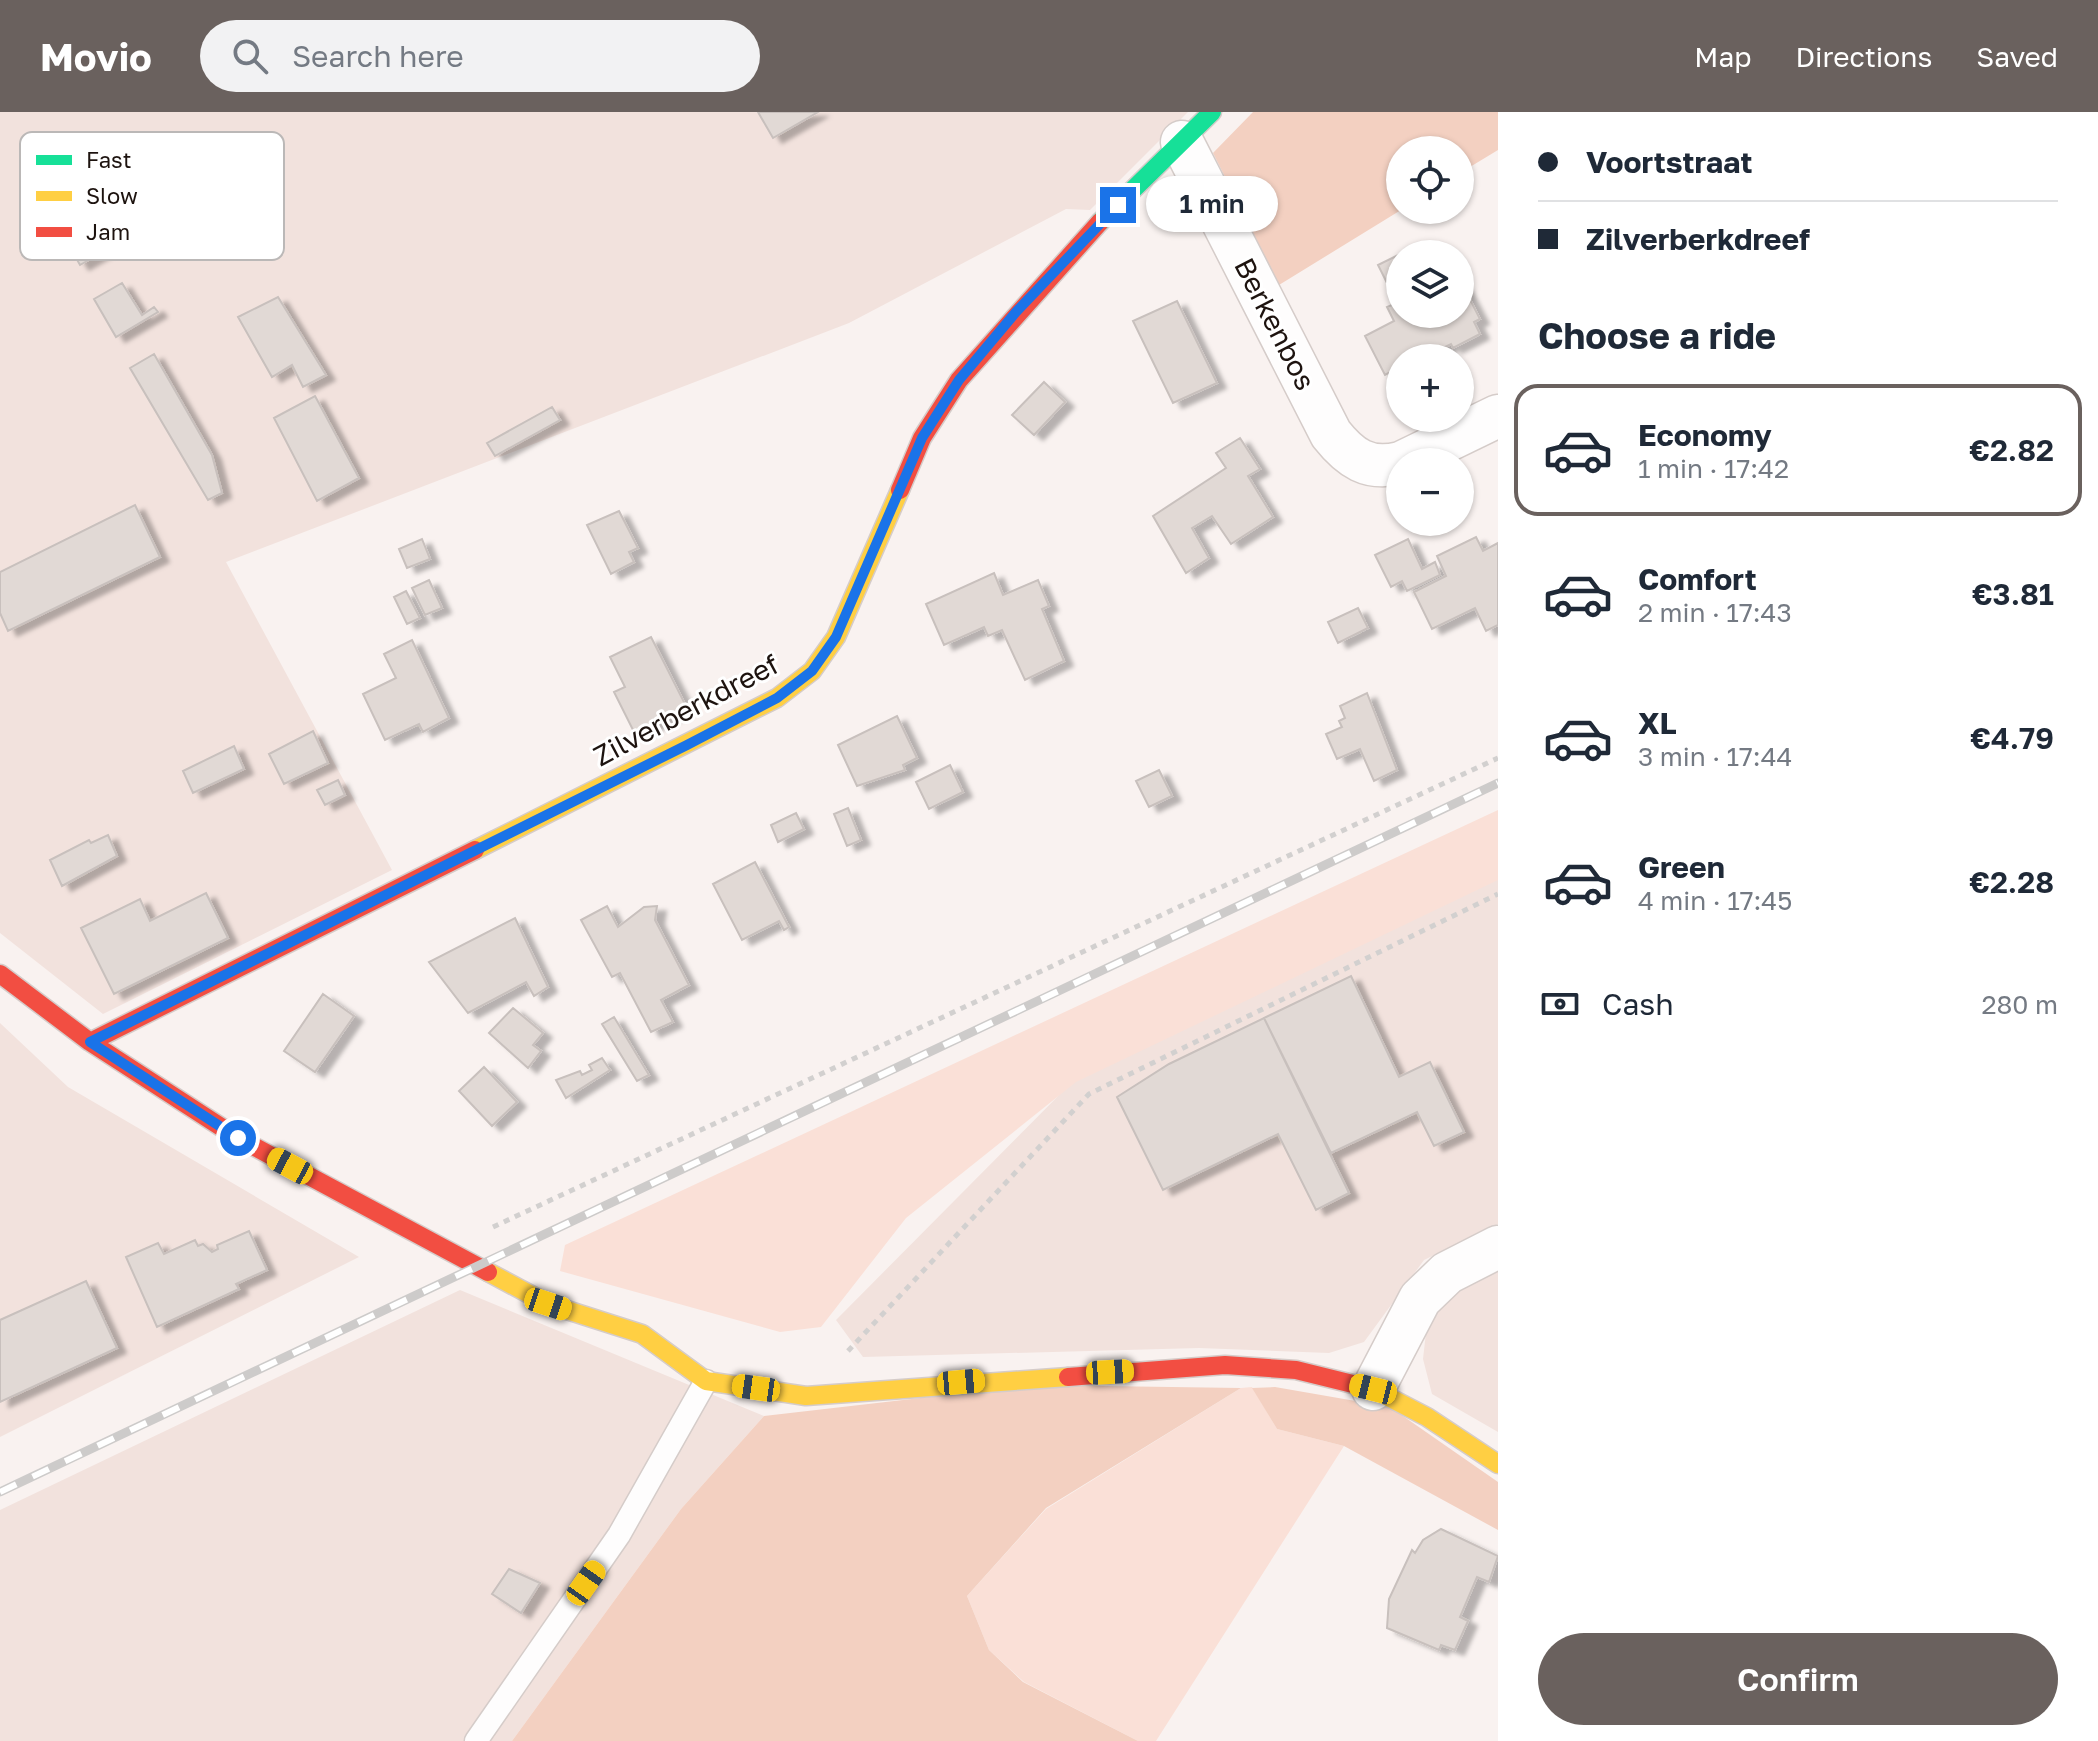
<!DOCTYPE html>
<meta charset="utf-8">
<style>
body{margin:0;font-family:"Golos Text",sans-serif;background:#f2f2f3;color:#1f2937;height:100vh;display:flex;flex-direction:column;font-size:30px;white-space:nowrap}
*{box-sizing:border-box;margin:0}
p{font-size:26px;color:#747a83}
.icon{flex:none;width:44px;height:44px;fill:none;stroke:currentColor;stroke-width:2;stroke-linecap:round;stroke-linejoin:round}
.map{position:relative;flex:1;overflow:hidden}
.drawer{display:flex;flex-direction:column;background:#fff;width:600px}
.drawer>*{flex:none}
.hud{display:grid;align-content:center;height:176px;padding:0 40px;background:#fff}
.tools{position:absolute;left:1386px;top:24px;display:grid;gap:16px}
.tools a{display:grid;place-items:center;width:88px;height:88px;border-radius:50%;background:#fff;box-shadow:0 2px 6px #0004;font-size:40px}
.end{position:absolute;width:36px;height:36px;margin:-18px;border:10px solid #1a73e8;background:#fff;box-shadow:0 0 0 4px #fff}
.from{border-radius:50%}
.bubble{position:absolute;height:56px;border-radius:28px;background:#fff;box-shadow:0 2px 6px #0004;font-size:26px;font-weight:600;line-height:56px;text-align:center}
.car{position:absolute;width:24px;height:48px;margin:-24px -12px;border-radius:10px;box-shadow:0 0 6px 2px #0007;background:linear-gradient(#f5c518 24%,#345 0 40%,#f5c518 0 76%,#345 0 86%,#f5c518 0)}
.hud b{display:flex;align-items:center;gap:28px;height:76px;font-size:30px}
.hud b+b{border-top:2px solid #e0e1e3}
.hud i{width:20px;height:20px;background:#1f2937}
ul{padding:0;list-style:none}
li{display:flex;align-items:center;gap:24px;height:132px;margin:0 16px 12px;padding:0 24px;border:4px solid transparent;border-radius:24px}
li div{flex:1}
li b{display:block;font-size:30px}
li em{font-style:normal;font-weight:600}
li.on{border-color:#6a615e}
li>.icon{width:72px;height:72px;stroke-width:1.5}
h2{padding:0 40px;font-size:36px;line-height:96px}
.pay{display:flex;align-items:center;gap:20px;height:88px;padding:0 40px;font-size:30px}
.pay p{margin-inline-start:auto}
.action{display:flex;gap:16px;margin-top:auto;padding:16px 40px}
.action a{flex:1;height:92px;border-radius:48px;background:#6a615e;color:#fff;font-size:32px;font-weight:600;line-height:92px;text-align:center}
header{display:flex;align-items:center;gap:48px;box-sizing:border-box;height:112px;padding:0 40px;background:#6a615e;color:#fff}
header strong{font-size:38px}
nav{display:flex;gap:44px;margin-inline-start:auto;font-size:28px}
.search{width:560px;height:72px;background:#f2f2f3;display:flex;align-items:center;gap:20px;box-sizing:border-box;padding:0 28px;border-radius:44px;color:#747a83;font-size:30px}
main{display:flex;flex:1;min-height:0}
.map>svg:first-child{display:block}
.built{fill:#f2e2dd}
.green{fill:#fae0d7}
.forest{fill:#f3d0c1}
.building{fill:#e1d9d5;stroke:#c8c0bd;stroke-width:2;filter:url(#shadow)}
.lines{fill:none;stroke-linecap:round;stroke-linejoin:round}
.lane-casing{stroke:#d5ccc9;stroke-width:25}
.street-casing{stroke:#d5ccc9;stroke-width:45}
.fast-casing{stroke:#d5ccc9;stroke-width:21}
.slow-casing{stroke:#d5ccc9;stroke-width:21}
.jam-casing{stroke:#d5ccc9;stroke-width:21}
.path{stroke:#d2d0cf;stroke-width:5;stroke-dasharray:6 6;stroke-linecap:butt}
.lane{stroke:#fefdfd;stroke-width:22}
.street{stroke:#fefdfd;stroke-width:42}
.fast{stroke:#16e098;stroke-width:18}
.slow{stroke:#ffcf43;stroke-width:18}
.jam{stroke:#f24e42;stroke-width:18}
.rail-casing{stroke:#cdcbca;stroke-width:9}
.rail{stroke:#fff;stroke-width:6;stroke-dasharray:18;stroke-linecap:butt}
.route{stroke:#1a73e8;stroke-width:10}
.labels{text-anchor:middle;stroke-width:6;stroke-linejoin:round;paint-order:stroke}
.street-label{font-size:28px;fill:#1d130f;stroke:#fff}
.key{fill:#fff;stroke:#bbb8b7;stroke-width:2}
.key-label{font-size:22px;fill:#1d130f}
</style>
<header>
<strong>Movio</strong>
<div class="search"><svg class="icon" aria-label="search" viewBox="0 0 24 24"><circle cx="10" cy="10" r="6"/><path d="M15 15l6 6"/></svg>Search here</div>
<nav><a>Map</a><a>Directions</a><a>Saved</a></nav>
</header>
<main>
<div class="map">
<svg width="1498" height="1629" viewBox="0 0 1498 1629">
<defs>
<filter id="shadow"><feDropShadow dx="9" dy="5" stdDeviation="2" flood-color="#0004"/></filter>
</defs>
<rect width="100%" height="100%" fill="#f9f2f0"/>
<path class="built" d="M0,0h1188l-98,98 -24,-1 -217,114 -623,239 166,308 -289,144 -103,-81z
M1498,767v345l-74,36 -60,82 -35,11 -130,-5 -336,9 -27,-37 237,-239z
M0,911l68,64 291,170 -359,180z
M1498,1152v168l-66,-38 -9,-35 5,-44 19,-22z
M460,1178l304,126 -83,93 -169,232h-512v-231z"/>
<path class="green" d="M1498,698v70l-422,202 -170,136 -85,109 -41,5 -220,-61 5,-26z
M1252,1275l25,42 67,17 -188,295h-18l-114,-59 -35,-32 -22,-54 79,-87 195,-121z"/>
<path class="forest" d="M1253,0h245v38l-38,23v-23h-60l1,60 -122,75 -66,-132z
M1033,1273l208,3 -195,120 -79,88 22,54 34,32 115,59h-626l169,-232 83,-93z
M1275,1275l115,20 108,75v48l-154,-84 -67,-17 -25,-41z"/>
<path class="building" d="M758,0h60l-45,26z
M106,39l15,25 -34,19 15,26 48,-27 9,17 15,-8 4,6 -98,56 -43,-76z
M1400,142v60h60v-26l3,-2 17,33 -6,3 6,12 -27,14 -2,-4 -8,4 5,9 -4,1h-44v9l-15,8 -20,-39 29,-15 -7,-14 10,-4 -19,-38z
M122,171l20,32 12,-8 4,5 -42,25 -22,-38z
M278,185l48,78 -23,12 -11,-22 -20,12 -34,-60z
M1177,189l40,82 -44,20 -40,-82z
M154,242l58,101 10,38 -14,7 -78,-132z
M1044,270l21,20 -31,33 -22,-20z
M315,284l44,82 -42,23 -43,-83z
M552,295l8,13 -65,36 -8,-13z
M1240,326l20,31 -12,7 25,41 -42,27 -19,-28 -20,12 17,30 -23,15 -33,-57 73,-48 -10,-15z
M135,393l25,52 -152,74 -8,-18v-41z
M619,399l19,37 -9,4 5,10 -23,12 -24,-49z
M1476,425l7,14 15,-8v82l-12,6 -11,-23 -43,21 -18,-37 32,-16 -9,-20z
M422,427l8,20 -23,9 -8,-19z
M1408,427l14,30 13,-7 5,13 -33,16 -5,-10 -11,6 -16,-32z
M994,461l9,22 35,-15 11,26 -7,3 22,52 -39,19 -23,-50 -14,6 -4,-9 -40,18 -18,-41z
M429,468l13,28 -17,7 -13,-27z
M406,479l14,27 -13,6 -13,-27z
M1358,496l10,20 -30,15 -10,-21z
M651,525l36,71 -52,26 -21,-42 11,-5 -15,-30z
M412,528l37,78 -26,14 -4,-8 -34,16 -22,-46 33,-16 -12,-24z
M1367,581l30,77 -23,11 -14,-32 -23,10 -11,-25 16,-7 -3,-6 6,-3 -5,-12z
M897,604l20,42 -14,7 2,5 -48,16 -19,-41z
M313,619l15,32 -44,21 -15,-30z
M234,634l10,23 -51,24 -10,-22z
M950,653l13,27 -34,17 -13,-27z
M1159,658l13,26 -23,11 -13,-26z
M338,668l7,15 -20,10 -8,-15z
M848,696l13,32 -14,6 -13,-32z
M796,701l8,16 -26,13 -7,-17z
M108,723l9,21 -55,30 -12,-26 39,-20 2,3z
M755,750l34,65 -5,3 -5,-9 -37,19 -29,-56z
M206,781l22,45 -114,56 -33,-66 59,-29 10,22z
M607,794l11,21 26,-20 13,-1 -2,14 34,65 -28,15 12,22 -22,10 -31,-59 -8,4 -31,-57z
M515,806l33,69 -14,9 -8,-14 -58,31 -39,-51z
M1351,864l48,101 31,-15 34,70 -30,14 -17,-34 -86,41 -67,-135z
M323,882l31,22 -39,56 -31,-21z
M513,896l30,25 -10,12 8,6 -13,17 -39,-35z
M614,905l35,58 -12,6 -35,-57z
M1264,906l85,175 -33,17 -38,-76 -115,56 -46,-93 52,-33z
M602,946l8,12 -44,28 -10,-18 24,-9 2,4 10,-5 -3,-5z
M484,955l33,35 -25,24 -33,-35z
M249,1119l18,39 -31,14 3,5 -82,38 -31,-70 32,-14 6,11 31,-14 3,6 5,-2 9,8 6,-3 -1,-4z
M86,1169l31,67 -117,54v-82z
M1441,1417l57,27 -9,26 -12,-5 -17,40 8,4 -13,29 -14,-5 -2,5 -52,-22 2,-29 23,-49 3,3 8,-13z
M509,1457l31,14 -19,30 -29,-19z"/>
<g class="lines">
<g class="lane-casing">
<path id="lane" d="M476,1629l143,-206 87,-154"/>
</g>
<g class="street-casing">
<path id="street" d="M1182,30l149,292c19,24 37,37 69,29
M1403,350l95,-46
M1373,1277l47,-90 27,-26 51,-26"/>
</g>
<g class="fast-casing">
<path id="fast" d="M1100,110l112,-110"/>
</g>
<g class="slow-casing">
<path id="slow" d="M475,738l302,-152 35,-27 24,-34 64,-147
M488,1160l60,32 94,30 64,47 100,15 262,-19
M1373,1277l54,28 71,47"/>
</g>
<g class="jam-casing">
<path id="jam" d="M900,378l22,-52 37,-58 141,-158
M0,862l90,68 148,96 250,134
M90,930l385,-192
M1068,1265l157,-12 71,5 77,19"/>
</g>
<path class="path" d="M493,1115l1005,-469
M848,1239l241,-257 409,-200"/>
<use href="#lane" class="lane"/>
<use href="#street" class="street"/>
<use href="#fast" class="fast"/>
<use href="#slow" class="slow"/>
<use href="#jam" class="jam"/>
<g class="rail-casing">
<path id="rail" d="M0,1380l1498,-709"/>
</g>
<use href="#rail" class="rail"/>
</g>
<g class="lines">
<path class="route" d="M238,1026l-148,-96 597,-297 90,-47 35,-27 24,-34 86,-199 37,-58 57,-68 102,-107"/>
</g>
<g class="labels">
<g class="street-label">
<text transform="translate(1275 212) rotate(63)" y="10">Berkenbos</text>
<text transform="translate(686 598) rotate(-28)" y="10">Zilverberkdreef</text>
</g>
</g>
<rect x="20" y="20" width="264" height="128" rx="12" class="key"/>
<rect x="36" y="43" width="36" height="10" fill="#16e098"/>
<rect x="36" y="79" width="36" height="10" fill="#ffcf43"/>
<rect x="36" y="115" width="36" height="10" fill="#f24e42"/>
<g class="key-label">
<text x="86" y="56">Fast</text>
<text x="86" y="92">Slow</text>
<text x="86" y="128">Jam</text>
</g>
</svg>
<div class="tools">
<a><svg class="icon" aria-label="locate" viewBox="0 0 24 24"><circle cx="12" cy="12" r="6"/><path d="M12 2v4M12 18v4M2 12h4M18 12h4"/></svg></a>
<a><svg class="icon" aria-label="layers" viewBox="0 0 24 24"><path d="M12 4l9 5-9 5-9-5zM3 14l9 5 9-5"/></svg></a>
<a>+</a>
<a>−</a>
</div>
<i class="end from" style="left:238px;top:1026px"></i>
<i class="end" style="left:1118px;top:93px"></i>
<div class="bubble" style="left:1146px;top:64px;width:132px">1 min</div>
<i class="car" style="left:290px;top:1054px;rotate:298deg"></i>
<i class="car" style="left:548px;top:1192px;rotate:108deg"></i>
<i class="car" style="left:1110px;top:1260px;rotate:87deg"></i>
<i class="car" style="left:961px;top:1270px;rotate:85deg"></i>
<i class="car" style="left:756px;top:1276px;rotate:278deg"></i>
<i class="car" style="left:1373px;top:1277px;rotate:284deg"></i>
<i class="car" style="left:586px;top:1471px;rotate:35deg"></i>
</div>
<section class="drawer">
<div class="hud">
<b><i class="from"></i>Voortstraat</b>
<b><i></i>Zilverberkdreef</b>
</div>
<h2>Choose a ride</h2>
<ul>
<li class="on"><svg class="icon" aria-label="car" viewBox="0 0 24 24"><path d="M5 17H2v-5l4-1 3-4h7l3 4 3 1v5h-3M9 17h6M6 11h13"/><circle cx="7" cy="17" r="2"/><circle cx="17" cy="17" r="2"/></svg><div><b>Economy</b><p>1 min · 17:42</p></div><em>€2.82</em></li>
<li><svg class="icon" aria-label="car" viewBox="0 0 24 24"><path d="M5 17H2v-5l4-1 3-4h7l3 4 3 1v5h-3M9 17h6M6 11h13"/><circle cx="7" cy="17" r="2"/><circle cx="17" cy="17" r="2"/></svg><div><b>Comfort</b><p>2 min · 17:43</p></div><em>€3.81</em></li>
<li><svg class="icon" aria-label="car" viewBox="0 0 24 24"><path d="M5 17H2v-5l4-1 3-4h7l3 4 3 1v5h-3M9 17h6M6 11h13"/><circle cx="7" cy="17" r="2"/><circle cx="17" cy="17" r="2"/></svg><div><b>XL</b><p>3 min · 17:44</p></div><em>€4.79</em></li>
<li><svg class="icon" aria-label="car" viewBox="0 0 24 24"><path d="M5 17H2v-5l4-1 3-4h7l3 4 3 1v5h-3M9 17h6M6 11h13"/><circle cx="7" cy="17" r="2"/><circle cx="17" cy="17" r="2"/></svg><div><b>Green</b><p>4 min · 17:45</p></div><em>€2.28</em></li>
</ul>
<div class="pay"><svg class="icon" aria-label="cash" viewBox="0 0 24 24"><path d="M3 7h18v10H3z"/><circle cx="12" cy="12" r="2"/></svg>Cash<p>280 m</p></div>
<div class="action"><a>Confirm</a></div>
</section>
</main>
